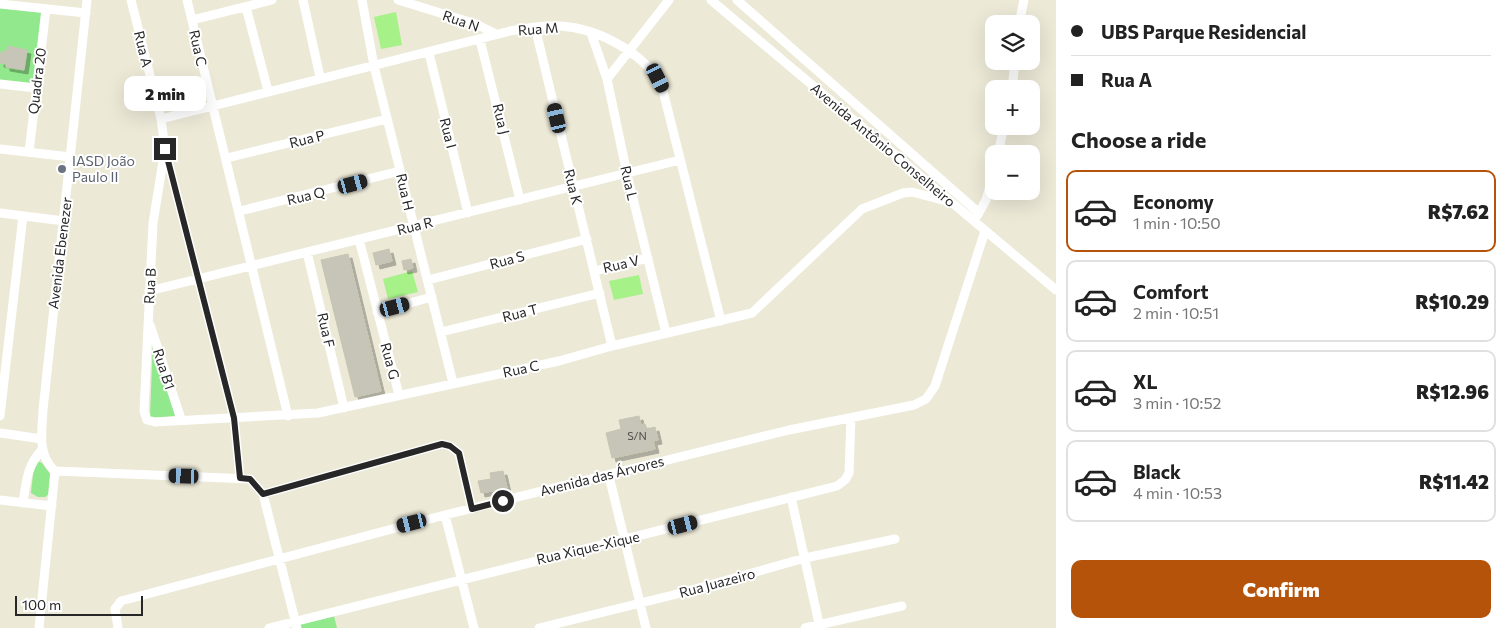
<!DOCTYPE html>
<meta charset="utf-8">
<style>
body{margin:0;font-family:Commissioner,sans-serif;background:#f6f6f6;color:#222;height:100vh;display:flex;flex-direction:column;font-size:19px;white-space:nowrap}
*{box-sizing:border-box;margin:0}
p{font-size:16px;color:#767676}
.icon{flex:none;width:28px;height:28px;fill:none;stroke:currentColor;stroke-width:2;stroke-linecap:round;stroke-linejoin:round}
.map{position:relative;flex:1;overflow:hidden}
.sheet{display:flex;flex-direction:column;background:#fff;width:450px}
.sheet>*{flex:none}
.hud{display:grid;align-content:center;height:110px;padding:0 15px;background:#fff}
.controls{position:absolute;left:985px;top:15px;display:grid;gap:10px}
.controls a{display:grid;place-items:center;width:55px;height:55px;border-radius:10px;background:#fff;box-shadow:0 5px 20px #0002;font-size:25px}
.scale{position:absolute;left:15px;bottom:12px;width:128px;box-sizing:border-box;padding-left:5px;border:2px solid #272727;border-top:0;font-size:14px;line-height:18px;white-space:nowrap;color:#272727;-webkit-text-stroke:4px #fff;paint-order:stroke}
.end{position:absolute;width:22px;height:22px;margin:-11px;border:6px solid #272727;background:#fff;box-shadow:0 0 0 2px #fff}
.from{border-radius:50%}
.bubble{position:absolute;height:35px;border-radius:10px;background:#fff;box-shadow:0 5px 20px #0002;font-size:16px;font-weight:800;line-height:35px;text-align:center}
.car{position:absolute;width:15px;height:30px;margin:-15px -8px;border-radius:6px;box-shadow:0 0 4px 1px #0007;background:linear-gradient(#222 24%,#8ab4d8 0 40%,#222 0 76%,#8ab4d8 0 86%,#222 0)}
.hud b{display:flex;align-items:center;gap:18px;height:48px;font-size:19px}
.hud b+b{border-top:1px solid #e0e0e0}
.hud i{width:12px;height:12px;background:#222}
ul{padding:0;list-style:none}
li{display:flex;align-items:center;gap:15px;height:82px;margin:0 10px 8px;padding:0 5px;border:2px solid #e0e0e0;border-radius:10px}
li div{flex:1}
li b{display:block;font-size:19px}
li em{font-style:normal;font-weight:800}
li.selected{border-color:#b45309}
li>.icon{width:45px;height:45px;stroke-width:1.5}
h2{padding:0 15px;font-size:22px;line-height:60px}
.cta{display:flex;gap:10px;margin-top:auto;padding:10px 15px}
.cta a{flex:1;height:58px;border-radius:10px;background:#b45309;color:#fff;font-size:20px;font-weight:800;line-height:58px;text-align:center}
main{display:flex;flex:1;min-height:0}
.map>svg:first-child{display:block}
.green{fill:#92e88d}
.pitch{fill:#a6f188}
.building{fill:#c6c5b7;stroke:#c7c5b1;filter:url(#shadow)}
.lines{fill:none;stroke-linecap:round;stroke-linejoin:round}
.minor{stroke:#fff;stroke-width:9}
.route{stroke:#272727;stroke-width:6}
.worship-dot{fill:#6b7280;stroke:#fff;stroke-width:2}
.labels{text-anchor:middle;stroke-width:4;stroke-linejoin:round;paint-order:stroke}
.number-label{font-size:11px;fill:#4f4e4b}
.street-label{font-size:14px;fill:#272727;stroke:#fff}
.worship-label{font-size:14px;fill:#5b616d;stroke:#fff;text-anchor:start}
</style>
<main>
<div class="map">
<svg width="1056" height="628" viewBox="0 0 1056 628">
<defs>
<filter id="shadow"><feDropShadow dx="4" dy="4" stdDeviation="0" flood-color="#0004"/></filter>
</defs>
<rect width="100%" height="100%" fill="#ece9d7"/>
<path class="green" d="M0,6l44,6 -10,74 -34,-4z
M153,337l22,79 -25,2z
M37,461l5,2 8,11 -1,20 -4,3h-7l-7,-4 3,-28z
M334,616l3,12h-36l-1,-4z"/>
<path class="pitch" d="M396,12l6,33 -21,4 -7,-32z
M412,271l6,21 -30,7 -5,-20z
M639,275l4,19 -29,6 -5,-19z"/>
<path class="building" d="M8,46l19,4 -3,20 -18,-3v-3l-6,-1v-10l7,-3z
M389,249l3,12 -16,4 -3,-12z
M348,254l33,137 -26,6 -34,-137z
M411,259l2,9 -9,2 -2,-9z
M639,416l2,9 4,-1 2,5 8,-2 3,13 -5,1 2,8 -43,9 -6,-25 15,-4 -2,-9z
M503,471l4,17 -26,5 -3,-12 13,-2 -1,-6z"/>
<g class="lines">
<path class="minor" d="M131,0l30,119 4,30 69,269 6,60
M187,0l101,416
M303,0l17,77
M362,0l12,66 79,317
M398,0l78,24 20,10
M711,0l345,290
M737,0l242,213
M0,4l86,9
M246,7l22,84
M192,20l80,-20
M1019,24l5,-24
M535,27l77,319
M591,33l16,46 20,95 39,159
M480,40l40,160
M429,53l39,160
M607,79l62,-79
M0,84l36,4
M1012,89l3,-28
M161,119l349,-88c17,-3 34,-6 50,-5 38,2 85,27 102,61l59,234
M0,149l71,8
M165,149l-12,74 -9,188 3,9 8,2 163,-9 241,-52 53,-15 140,-33 110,-104 41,-16 9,-1 38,10
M29,152l17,-143
M998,154l6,-28
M227,158l160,-39
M240,211l160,-40
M0,213l64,8
M977,216l9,-16 8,-28
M359,239l40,156
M307,252l37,156
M594,271l54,-13
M428,280l159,-41
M149,291l531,-131
M377,312l55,-15
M150,325l31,94
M441,332l159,-39
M0,416l23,-200
M0,433l42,6
M55,471c-18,-16 -13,-39 -12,-61l44,-410
M55,471l195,8 13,15 34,134
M609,476l37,152
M263,494l179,-50 8,2 9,7 13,56
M791,497l29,131
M0,500l52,6
M23,503c3,-20 4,-38 19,-53
M445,515l29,113
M39,628l16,-157
M118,628l-3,-19 6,-8 324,-86 344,-85 125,-25 12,-6 9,-13 50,-155
M269,628l568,-142 8,-6 4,-7 2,-55
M539,628l142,-35 124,-35 90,-19
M805,628l97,-22"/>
</g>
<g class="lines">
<path class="route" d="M165,149l69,269 6,60 10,1 13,15 179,-50 8,2 9,7 13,56 31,-8"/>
</g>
<circle class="worship-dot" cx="62" cy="169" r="5"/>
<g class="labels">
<g class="number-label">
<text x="637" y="440">S/N</text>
</g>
<g class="street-label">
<text transform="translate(461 21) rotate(19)" y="5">Rua N</text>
<text transform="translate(538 29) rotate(-4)" y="5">Rua M</text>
<text transform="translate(198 48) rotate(77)" y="5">Rua C</text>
<text transform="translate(143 49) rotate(76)" y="5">Rua A</text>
<text transform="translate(37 81) rotate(-83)" y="5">Quadra 20</text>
<text transform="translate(501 119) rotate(76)" y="5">Rua J</text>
<text transform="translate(448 133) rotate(76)" y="5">Rua I</text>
<text transform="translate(307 139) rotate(-14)" y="5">Rua P</text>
<text transform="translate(883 145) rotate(40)" y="5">Avenida Antônio Conselheiro</text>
<text transform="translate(629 183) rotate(77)" y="5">Rua L</text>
<text transform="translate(573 187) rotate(76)" y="5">Rua K</text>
<text transform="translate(405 192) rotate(77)" y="5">Rua H</text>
<text transform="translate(306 196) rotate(-13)" y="5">Rua Q</text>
<text transform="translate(415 226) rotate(-14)" y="5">Rua R</text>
<text transform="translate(60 253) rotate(-83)" y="5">Avenida Ebenezer</text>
<text transform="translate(507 260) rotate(-15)" y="5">Rua S</text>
<text transform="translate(621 264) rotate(-13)" y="5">Rua V</text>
<text transform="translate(150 286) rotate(-87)" y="5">Rua B</text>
<text transform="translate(520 313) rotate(-14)" y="5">Rua T</text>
<text transform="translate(326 330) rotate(77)" y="5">Rua F</text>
<text transform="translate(390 361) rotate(75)" y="5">Rua G</text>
<text transform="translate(164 369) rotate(72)" y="5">Rua B1</text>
<text transform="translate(521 369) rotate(-12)" y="5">Rua C</text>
<text transform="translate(602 476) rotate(-14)" y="5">Avenida das Árvores</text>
<text transform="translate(588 548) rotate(-13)" y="5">Rua Xique-Xique</text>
<text transform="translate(717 583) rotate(-15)" y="5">Rua Juazeiro</text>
</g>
<g class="worship-label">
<text x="72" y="166">IASD João<tspan x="72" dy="16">Paulo II</tspan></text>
</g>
</g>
</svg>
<div class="controls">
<a><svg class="icon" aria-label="layers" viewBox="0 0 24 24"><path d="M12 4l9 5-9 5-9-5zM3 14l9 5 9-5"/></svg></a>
<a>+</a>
<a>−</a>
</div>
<div class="scale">100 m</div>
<i class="end from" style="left:503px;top:501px"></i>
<i class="end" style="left:165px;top:149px"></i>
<div class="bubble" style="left:124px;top:76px;width:82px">2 min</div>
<i class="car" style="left:658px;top:78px;rotate:153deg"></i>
<i class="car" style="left:557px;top:118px;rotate:347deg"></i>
<i class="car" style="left:353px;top:184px;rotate:75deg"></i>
<i class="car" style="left:395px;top:307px;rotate:75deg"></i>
<i class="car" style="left:184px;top:476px;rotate:272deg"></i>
<i class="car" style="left:412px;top:523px;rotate:256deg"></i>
<i class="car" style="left:683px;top:525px;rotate:76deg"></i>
</div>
<section class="sheet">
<div class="hud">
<b><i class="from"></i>UBS Parque Residencial</b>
<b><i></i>Rua A</b>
</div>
<h2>Choose a ride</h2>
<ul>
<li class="selected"><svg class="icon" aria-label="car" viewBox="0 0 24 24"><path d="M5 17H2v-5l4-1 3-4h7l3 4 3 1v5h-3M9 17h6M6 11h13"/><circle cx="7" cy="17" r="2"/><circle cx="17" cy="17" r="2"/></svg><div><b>Economy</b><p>1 min · 10:50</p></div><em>R$7.62</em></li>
<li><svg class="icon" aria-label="car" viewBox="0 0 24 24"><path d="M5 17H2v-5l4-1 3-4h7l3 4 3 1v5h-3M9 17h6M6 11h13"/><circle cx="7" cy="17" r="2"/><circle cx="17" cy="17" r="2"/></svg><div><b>Comfort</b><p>2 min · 10:51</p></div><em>R$10.29</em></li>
<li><svg class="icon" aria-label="car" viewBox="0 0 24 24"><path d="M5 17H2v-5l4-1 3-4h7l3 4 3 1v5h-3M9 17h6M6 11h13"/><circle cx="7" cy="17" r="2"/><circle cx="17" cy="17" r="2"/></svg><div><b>XL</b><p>3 min · 10:52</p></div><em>R$12.96</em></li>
<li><svg class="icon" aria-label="car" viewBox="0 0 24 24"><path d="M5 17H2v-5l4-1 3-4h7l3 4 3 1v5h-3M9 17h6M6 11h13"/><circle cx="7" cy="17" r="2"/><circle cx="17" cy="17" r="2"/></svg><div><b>Black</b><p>4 min · 10:53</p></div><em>R$11.42</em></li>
</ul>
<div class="cta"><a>Confirm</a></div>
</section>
</main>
